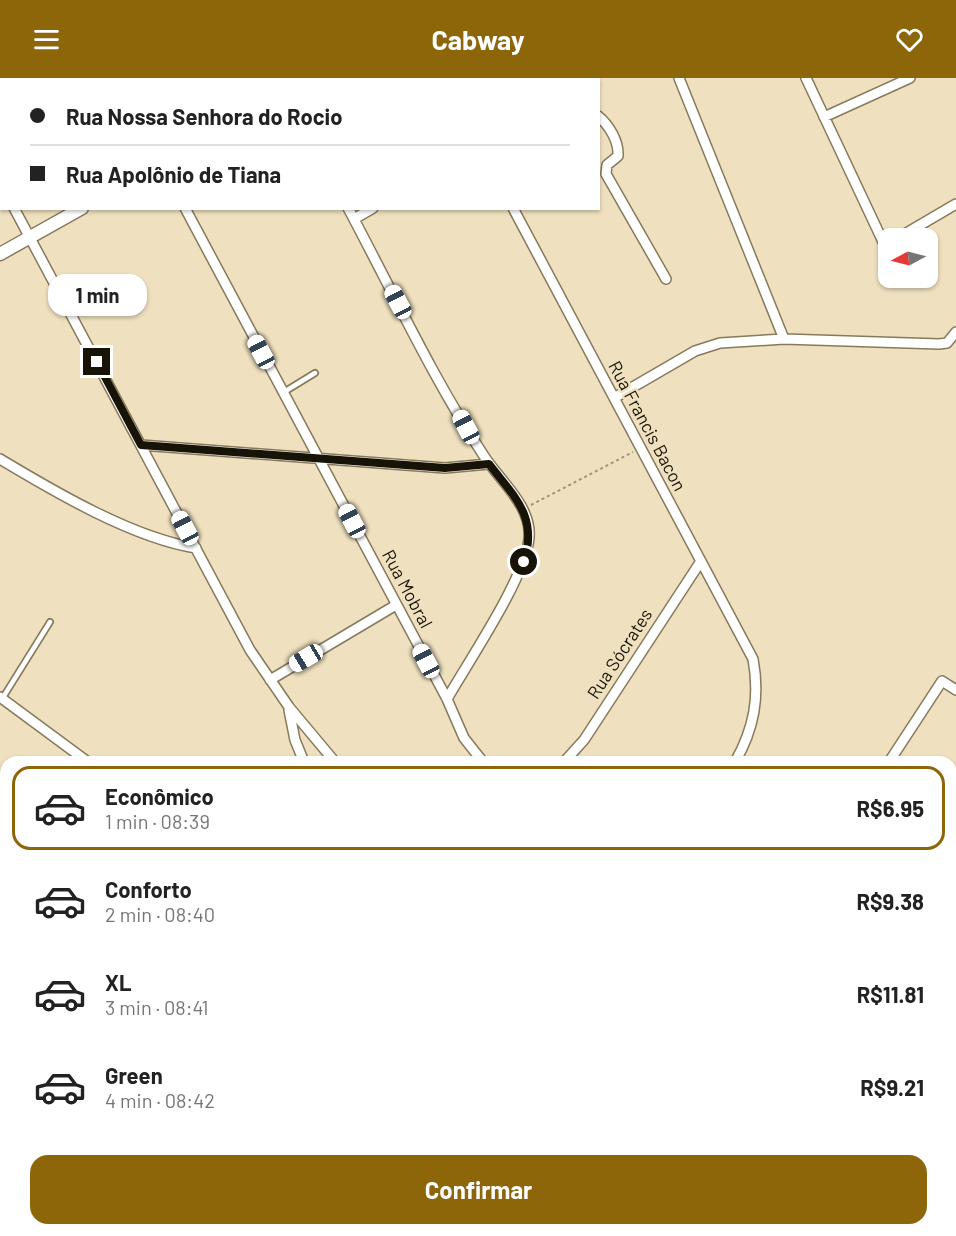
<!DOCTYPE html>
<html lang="pt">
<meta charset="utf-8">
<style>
body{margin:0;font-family:Barlow,sans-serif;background:#f6f6f6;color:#222;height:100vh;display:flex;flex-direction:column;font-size:22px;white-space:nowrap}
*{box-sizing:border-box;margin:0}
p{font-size:20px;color:#767676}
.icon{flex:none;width:33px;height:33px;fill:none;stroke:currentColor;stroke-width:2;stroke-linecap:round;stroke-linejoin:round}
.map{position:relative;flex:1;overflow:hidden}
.details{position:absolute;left:0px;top:678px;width:957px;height:480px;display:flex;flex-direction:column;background:#fff;border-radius:18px 18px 0 0;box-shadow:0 2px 4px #0004}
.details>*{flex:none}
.top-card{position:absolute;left:0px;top:0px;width:600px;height:132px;box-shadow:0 2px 4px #0004;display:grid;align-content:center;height:132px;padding:0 30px;background:#fff}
.needle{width:39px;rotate:263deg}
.fabs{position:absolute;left:878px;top:150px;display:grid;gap:12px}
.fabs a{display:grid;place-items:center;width:60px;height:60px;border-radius:12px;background:#fff;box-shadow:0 2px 4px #0004;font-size:30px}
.end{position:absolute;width:27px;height:27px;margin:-14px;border:8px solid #181307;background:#fff;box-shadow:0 0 0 3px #fff}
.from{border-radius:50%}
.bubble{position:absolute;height:42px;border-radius:18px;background:#fff;box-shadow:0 2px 4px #0004;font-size:20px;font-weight:700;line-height:42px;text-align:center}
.car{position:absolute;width:18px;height:36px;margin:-18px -9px;border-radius:8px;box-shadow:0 0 4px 2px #0007;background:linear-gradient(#fff 24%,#345 0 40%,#fff 0 76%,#345 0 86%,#fff 0)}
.top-card b{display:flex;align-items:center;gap:21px;height:57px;font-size:22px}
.top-card b+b{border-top:2px solid #e0e0e0}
.top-card i{width:15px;height:15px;background:#222}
ul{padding:10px 0 0;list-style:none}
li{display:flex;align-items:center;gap:18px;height:84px;margin:0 12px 9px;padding:0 18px;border:3px solid transparent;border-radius:18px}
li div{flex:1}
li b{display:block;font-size:22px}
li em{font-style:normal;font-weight:700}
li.active{border-color:#8d660a}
li>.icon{width:54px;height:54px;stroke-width:1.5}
.primary-button{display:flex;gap:12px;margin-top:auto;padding:12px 30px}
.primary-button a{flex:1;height:69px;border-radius:18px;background:#8d660a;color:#fff;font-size:24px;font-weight:700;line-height:69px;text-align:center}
header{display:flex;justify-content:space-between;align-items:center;height:78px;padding:0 30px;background:#8d660a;color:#fff;font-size:27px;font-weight:700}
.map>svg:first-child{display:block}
.green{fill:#91c1a7}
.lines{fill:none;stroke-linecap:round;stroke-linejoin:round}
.lane-casing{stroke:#877a5b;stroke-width:8}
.street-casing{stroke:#877a5b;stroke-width:12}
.secondary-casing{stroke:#877a5b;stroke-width:15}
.path{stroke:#9f957b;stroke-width:2;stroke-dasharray:3 3;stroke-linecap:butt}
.lane{stroke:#fff;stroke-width:4.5}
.street{stroke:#fff;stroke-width:9}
.secondary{stroke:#fff;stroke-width:12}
.route{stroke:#181307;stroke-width:8}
.labels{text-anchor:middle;stroke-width:5;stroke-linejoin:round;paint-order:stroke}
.street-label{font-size:18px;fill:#181307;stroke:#efe1bf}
</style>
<header><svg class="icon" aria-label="menu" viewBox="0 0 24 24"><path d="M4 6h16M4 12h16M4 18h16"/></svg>Cabway<svg class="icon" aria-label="heart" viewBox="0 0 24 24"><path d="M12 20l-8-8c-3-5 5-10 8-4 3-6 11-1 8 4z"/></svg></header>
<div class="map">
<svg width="956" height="1158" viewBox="0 0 956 1158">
<rect width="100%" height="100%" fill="#efe1bf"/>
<path class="green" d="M0,772h6v315l-6,-4z
M956,1084v74h-185l-2,-6h182v-65z
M101,1152h378l6,6h-375z"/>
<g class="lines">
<g class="lane-casing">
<path id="lane" d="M284,314l31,-19
M2,621l48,-77
M0,715l6,4
M0,1091l6,4
M83,1152l9,6"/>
</g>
<g class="street-casing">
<path id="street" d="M231,0l1,2
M679,0l105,261
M806,0l79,168 3,-2
M598,38c11,9 21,25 20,40l-11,9 -1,9 60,105
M824,39l86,-39
M0,105l2,2
M14,130l236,442 39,57 46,55
M185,130l262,491 17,39 19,24
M348,130c44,82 85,171 136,248 16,25 48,50 45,82 -3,39 -61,124 -82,161
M513,130l240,451c7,38 1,70 -18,103
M354,141l19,-11
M898,160l58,-34
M614,320l81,-47 25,-8 64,-4 155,5 8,-1 9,-11
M141,367l304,23 44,-4
M0,381c55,33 133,79 196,89
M270,602l126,-75
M0,619l88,65
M289,632l6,30 9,22
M564,684l20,-22 117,-179
M889,684l53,-81 14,9
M951,854l5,3
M951,943l5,-8
M951,1061l5,3
M604,1152l10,6"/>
</g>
<g class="secondary-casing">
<path id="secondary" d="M316,2l3,-2
M0,176l82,-46"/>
</g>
<path class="path" d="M531,427l102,-53"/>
<use href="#lane" class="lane"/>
<use href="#street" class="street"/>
<use href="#secondary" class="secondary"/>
</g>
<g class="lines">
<path class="route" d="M97,284l44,83 304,23 44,-4c26,34 49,52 35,98"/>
</g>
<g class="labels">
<g class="street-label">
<text transform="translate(647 348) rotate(62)" y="6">Rua Francis Bacon</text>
<text transform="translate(407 511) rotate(62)" y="6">Rua Mobral</text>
<text transform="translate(620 576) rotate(-57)" y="6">Rua Sócrates</text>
</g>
</g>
</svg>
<div class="fabs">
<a><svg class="needle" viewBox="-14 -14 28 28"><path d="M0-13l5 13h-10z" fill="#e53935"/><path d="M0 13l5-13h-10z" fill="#767676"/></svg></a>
</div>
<i class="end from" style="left:524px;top:484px"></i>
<i class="end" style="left:97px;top:284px"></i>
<div class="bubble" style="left:48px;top:196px;width:99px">1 min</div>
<i class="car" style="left:398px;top:224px;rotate:332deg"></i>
<i class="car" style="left:261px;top:274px;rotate:332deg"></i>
<i class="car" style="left:466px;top:349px;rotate:332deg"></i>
<i class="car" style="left:352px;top:443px;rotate:332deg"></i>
<i class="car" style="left:185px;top:450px;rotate:332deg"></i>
<i class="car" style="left:306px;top:580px;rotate:239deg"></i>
<i class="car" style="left:426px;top:583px;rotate:332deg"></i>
<div class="top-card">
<b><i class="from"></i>Rua Nossa Senhora do Rocio</b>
<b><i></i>Rua Apolônio de Tiana</b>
</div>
<section class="details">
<ul>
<li class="active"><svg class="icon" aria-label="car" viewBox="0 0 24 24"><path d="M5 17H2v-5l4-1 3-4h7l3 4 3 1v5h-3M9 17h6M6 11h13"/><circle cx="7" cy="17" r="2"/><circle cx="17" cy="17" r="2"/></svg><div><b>Econômico</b><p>1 min · 08:39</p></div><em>R$6.95</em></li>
<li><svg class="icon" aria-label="car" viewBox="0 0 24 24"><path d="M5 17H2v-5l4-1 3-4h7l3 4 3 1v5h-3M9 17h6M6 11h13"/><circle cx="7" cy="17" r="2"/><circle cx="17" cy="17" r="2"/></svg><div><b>Conforto</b><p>2 min · 08:40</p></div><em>R$9.38</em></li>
<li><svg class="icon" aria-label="car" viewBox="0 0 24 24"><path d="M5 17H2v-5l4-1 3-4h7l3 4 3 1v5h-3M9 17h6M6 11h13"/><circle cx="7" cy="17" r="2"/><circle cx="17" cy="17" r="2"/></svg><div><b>XL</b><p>3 min · 08:41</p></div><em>R$11.81</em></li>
<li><svg class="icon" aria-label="car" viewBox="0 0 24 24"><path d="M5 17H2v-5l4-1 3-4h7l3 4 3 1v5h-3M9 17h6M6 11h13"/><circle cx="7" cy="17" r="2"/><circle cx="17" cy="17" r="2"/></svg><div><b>Green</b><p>4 min · 08:42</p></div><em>R$9.21</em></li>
</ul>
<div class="primary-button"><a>Confirmar</a></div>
</section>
</div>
